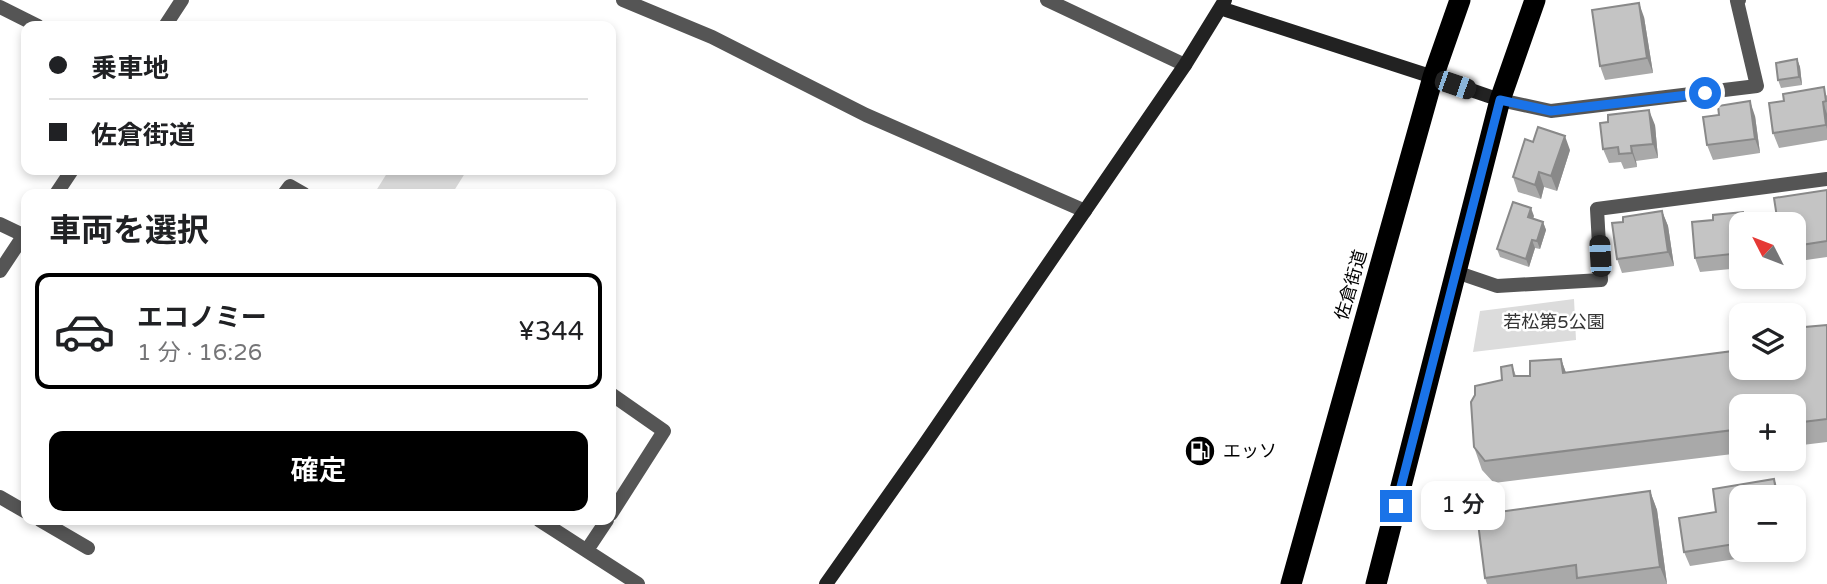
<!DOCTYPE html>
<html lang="ja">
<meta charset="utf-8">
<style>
body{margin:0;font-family:"Varela Round","Noto Sans JP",sans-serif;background:#f2f2f2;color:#202124;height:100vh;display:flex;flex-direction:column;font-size:26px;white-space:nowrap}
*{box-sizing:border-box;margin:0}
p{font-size:23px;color:#757577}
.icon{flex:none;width:38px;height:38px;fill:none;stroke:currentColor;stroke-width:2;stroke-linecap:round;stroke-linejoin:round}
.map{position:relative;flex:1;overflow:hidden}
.details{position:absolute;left:21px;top:189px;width:595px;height:336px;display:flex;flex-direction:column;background:#fff;border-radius:14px;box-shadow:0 4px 10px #0003}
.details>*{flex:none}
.top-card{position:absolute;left:21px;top:21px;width:595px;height:154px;border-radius:14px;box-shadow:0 4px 10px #0003;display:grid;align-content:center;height:154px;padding:0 28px;background:#fff}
.needle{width:46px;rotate:312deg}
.fabs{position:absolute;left:1729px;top:212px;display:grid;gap:14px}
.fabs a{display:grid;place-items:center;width:77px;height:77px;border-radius:14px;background:#fff;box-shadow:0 4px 10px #0003;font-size:35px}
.end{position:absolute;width:32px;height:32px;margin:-16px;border:9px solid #1a73e8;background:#fff;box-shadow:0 0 0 4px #fff}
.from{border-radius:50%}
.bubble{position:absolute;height:49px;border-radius:14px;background:#fff;box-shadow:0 4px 10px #0003;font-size:23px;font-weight:600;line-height:49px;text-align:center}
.car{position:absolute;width:21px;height:42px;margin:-21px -10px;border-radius:9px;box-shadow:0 0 5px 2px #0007;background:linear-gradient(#222 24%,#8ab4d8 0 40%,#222 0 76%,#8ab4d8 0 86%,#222 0)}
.top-card b{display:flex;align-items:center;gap:24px;height:66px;font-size:26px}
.top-card b+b{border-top:2px solid #e0e0e0}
.top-card i{width:18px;height:18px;background:#202124}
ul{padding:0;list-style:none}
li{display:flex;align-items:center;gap:21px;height:116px;margin:0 14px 10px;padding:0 14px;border:4px solid transparent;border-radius:14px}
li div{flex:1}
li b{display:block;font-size:26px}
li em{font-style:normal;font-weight:600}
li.active{border-color:#000}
li>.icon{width:63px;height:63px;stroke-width:1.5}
h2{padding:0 28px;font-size:32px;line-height:84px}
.action{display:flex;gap:14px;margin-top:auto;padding:14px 28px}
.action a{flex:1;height:80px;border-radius:14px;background:#000;color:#fff;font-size:28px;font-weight:600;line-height:80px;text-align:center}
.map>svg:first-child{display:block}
.green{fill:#dcdcdc}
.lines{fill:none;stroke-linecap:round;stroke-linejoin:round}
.street{stroke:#555;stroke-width:14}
.secondary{stroke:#222;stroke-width:14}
.highway{stroke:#000;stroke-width:21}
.wall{fill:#a9a9a9}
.shaded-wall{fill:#898989}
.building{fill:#c4c4c4;stroke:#898989;stroke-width:2}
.route{stroke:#1a73e8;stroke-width:9}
.labels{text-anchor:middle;stroke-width:5;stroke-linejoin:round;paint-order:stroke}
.street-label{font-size:18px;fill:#000;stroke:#fff}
.park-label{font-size:18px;fill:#333;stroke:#fff}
.poi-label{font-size:18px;fill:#000;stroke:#fff;text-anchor:start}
</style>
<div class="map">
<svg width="1827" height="584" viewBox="0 0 1827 584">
<rect width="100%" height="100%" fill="#fff"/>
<path class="green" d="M389,170h78l-15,24h-78z
M1574,299l2,41 -103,12 7,-41z"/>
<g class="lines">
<path class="street" d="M623,0l89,37 154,78 219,96
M1047,0l138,65
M0,7l38,19
M165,26l17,-26
M1500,100l51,11 206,-25 -20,-85 2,-1
M56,194l16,-24
M284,194l6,-8 14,8
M0,224l23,11
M0,271l26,-39
M1456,272l41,14 104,-6 -4,-71 230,-30
M611,394l53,37 -53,83
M0,497l26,15
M40,520l48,28
M539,520l99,64
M587,550l20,-30"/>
<path class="secondary" d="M1220,8l213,69 67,23
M826,584l96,-136 263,-383 40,-65"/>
<path class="highway" d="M1291,584l142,-507 27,-77
M1376,584l124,-484 35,-100"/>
</g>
<path class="wall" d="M1644,17l9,56 -48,7 -5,-14z
M1797,59l3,8 2,18 -21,3 -3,-8z
M1827,95v45l-48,8 -6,-15z
M1719,115l36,1 5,37 -47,7 -6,-15z
M1655,125l3,33 -22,3 1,6 -13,2 -3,-7 -12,1 -6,-14z
M1570,150l-13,41 -13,-4 -3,12 -23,-7 -5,-15z
M1827,190v67l-21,3 -2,-6 -10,2v-32z
M1662,211l6,15 6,40 -52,7 -5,-14z
M1534,216l-1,2 10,4 3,8 -6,19 -5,-1 -6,19 -29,-10 -3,-8z
M1713,220l28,4v44l-41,4 -5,-14z
M1827,325v117l-33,4v-40h-53v47l-247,30 -12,-13 -8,-23 28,-67 10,-15 4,11h14l31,-17 5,14 239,-31z
M1774,479l6,18h-39v53h48v1l-99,15 -6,-14 -5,-34 37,-6 -3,-23z
M1650,491l7,19 10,74h-180l-2,-6z"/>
<path class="shaded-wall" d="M1639,3l5,14 9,56 -6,-15z
M1797,59l3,8 2,18 -3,-8z
M1750,101l5,15 5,37 -5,-14z
M1823,102l4,12v15l-1,-4z
M1649,110l6,15 3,33 -5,-14z
M1565,136l5,14 -13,41 -6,-15z
M1631,146l5,15 1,6 -5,-14z
M1539,172l5,15 -3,12 -6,-14z
M1531,208l3,8 -3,9 -3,-8z
M1662,211l6,15 6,40 -6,-14z
M1543,222l3,8 -6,19 -3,-8z
M1532,240l3,8 -6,19 -3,-8z
M1561,359l8,22 -6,-8z
M1774,479l6,15v3h-3z
M1650,491l7,19 10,74 -7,-17z"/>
<path class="building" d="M1639,3l8,55 -47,8 -8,-56z
M1797,59l2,18 -21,3 -2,-17z
M1824,87l2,14 -3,1 3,23 -53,8 -4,-30 15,-2 -1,-7z
M1750,101l5,38 -48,6 -4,-28 16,-2 -1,-9z
M1649,110l4,34 -22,2 1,7 -13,1 -1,-7 -15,2 -3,-26 8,-1v-7z
M1538,127l27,9 -14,40 -12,-4 -4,13 -22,-8 12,-38 8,3z
M1827,190v51l-26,4 -1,-6 -6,1v-16h-16l-4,-26z
M1513,202l18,6 -3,9 15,5 -6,19 -5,-1 -6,19 -29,-10z
M1662,211l6,41 -51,7 -5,-36 11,-1v-5z
M1743,212l1,12h-3v29l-46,5 -3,-36 21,-2v-5z
M1827,325v94l-33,4v-17h-53v23l-256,32 -11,-14 -3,-45 4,-7v-9l27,-6 -1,-13 11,-2 2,11h16v-15l31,-2 2,14 178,-23v18h53v-25l11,-1v-15z
M1774,479l3,18h-36v46l-57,9 -5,-34 37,-6 -3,-23z
M1650,491l10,76 -83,11 -1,-13 -91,13 -8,-63z"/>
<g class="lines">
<path class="route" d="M1396,506l104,-406 51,11 154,-18"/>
</g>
<defs>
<g id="fuel-disc" transform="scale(1.575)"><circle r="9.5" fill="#000" stroke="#fff"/><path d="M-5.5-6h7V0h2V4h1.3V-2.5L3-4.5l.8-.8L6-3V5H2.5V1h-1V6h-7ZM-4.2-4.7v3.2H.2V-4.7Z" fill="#fff"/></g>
</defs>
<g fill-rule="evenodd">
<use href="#fuel-disc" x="1200" y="451"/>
</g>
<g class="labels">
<g class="street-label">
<text transform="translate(1351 285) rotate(-74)" y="6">佐倉街道</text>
</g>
<g class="park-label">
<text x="1554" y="328">若松第5公園</text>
</g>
<g class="poi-label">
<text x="1223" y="457">エッソ</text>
</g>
</g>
</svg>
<div class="fabs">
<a><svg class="needle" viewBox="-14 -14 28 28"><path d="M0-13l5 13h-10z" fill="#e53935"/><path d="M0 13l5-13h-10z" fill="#757577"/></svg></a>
<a><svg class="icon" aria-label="layers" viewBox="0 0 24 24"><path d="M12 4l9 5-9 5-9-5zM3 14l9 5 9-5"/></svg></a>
<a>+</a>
<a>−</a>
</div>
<i class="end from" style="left:1705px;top:93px"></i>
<i class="end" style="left:1396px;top:506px"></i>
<div class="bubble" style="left:1421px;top:481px;width:84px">1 分</div>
<i class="car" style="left:1455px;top:85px;rotate:109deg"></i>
<i class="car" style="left:1600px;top:256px;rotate:357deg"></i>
<div class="top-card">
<b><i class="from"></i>乗車地</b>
<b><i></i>佐倉街道</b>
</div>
<section class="details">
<h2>車両を選択</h2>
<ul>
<li class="active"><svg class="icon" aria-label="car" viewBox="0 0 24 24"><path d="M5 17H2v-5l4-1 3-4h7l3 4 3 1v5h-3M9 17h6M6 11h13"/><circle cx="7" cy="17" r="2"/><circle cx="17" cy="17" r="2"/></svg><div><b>エコノミー</b><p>1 分 · 16:26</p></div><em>¥344</em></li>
</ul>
<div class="action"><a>確定</a></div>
</section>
</div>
